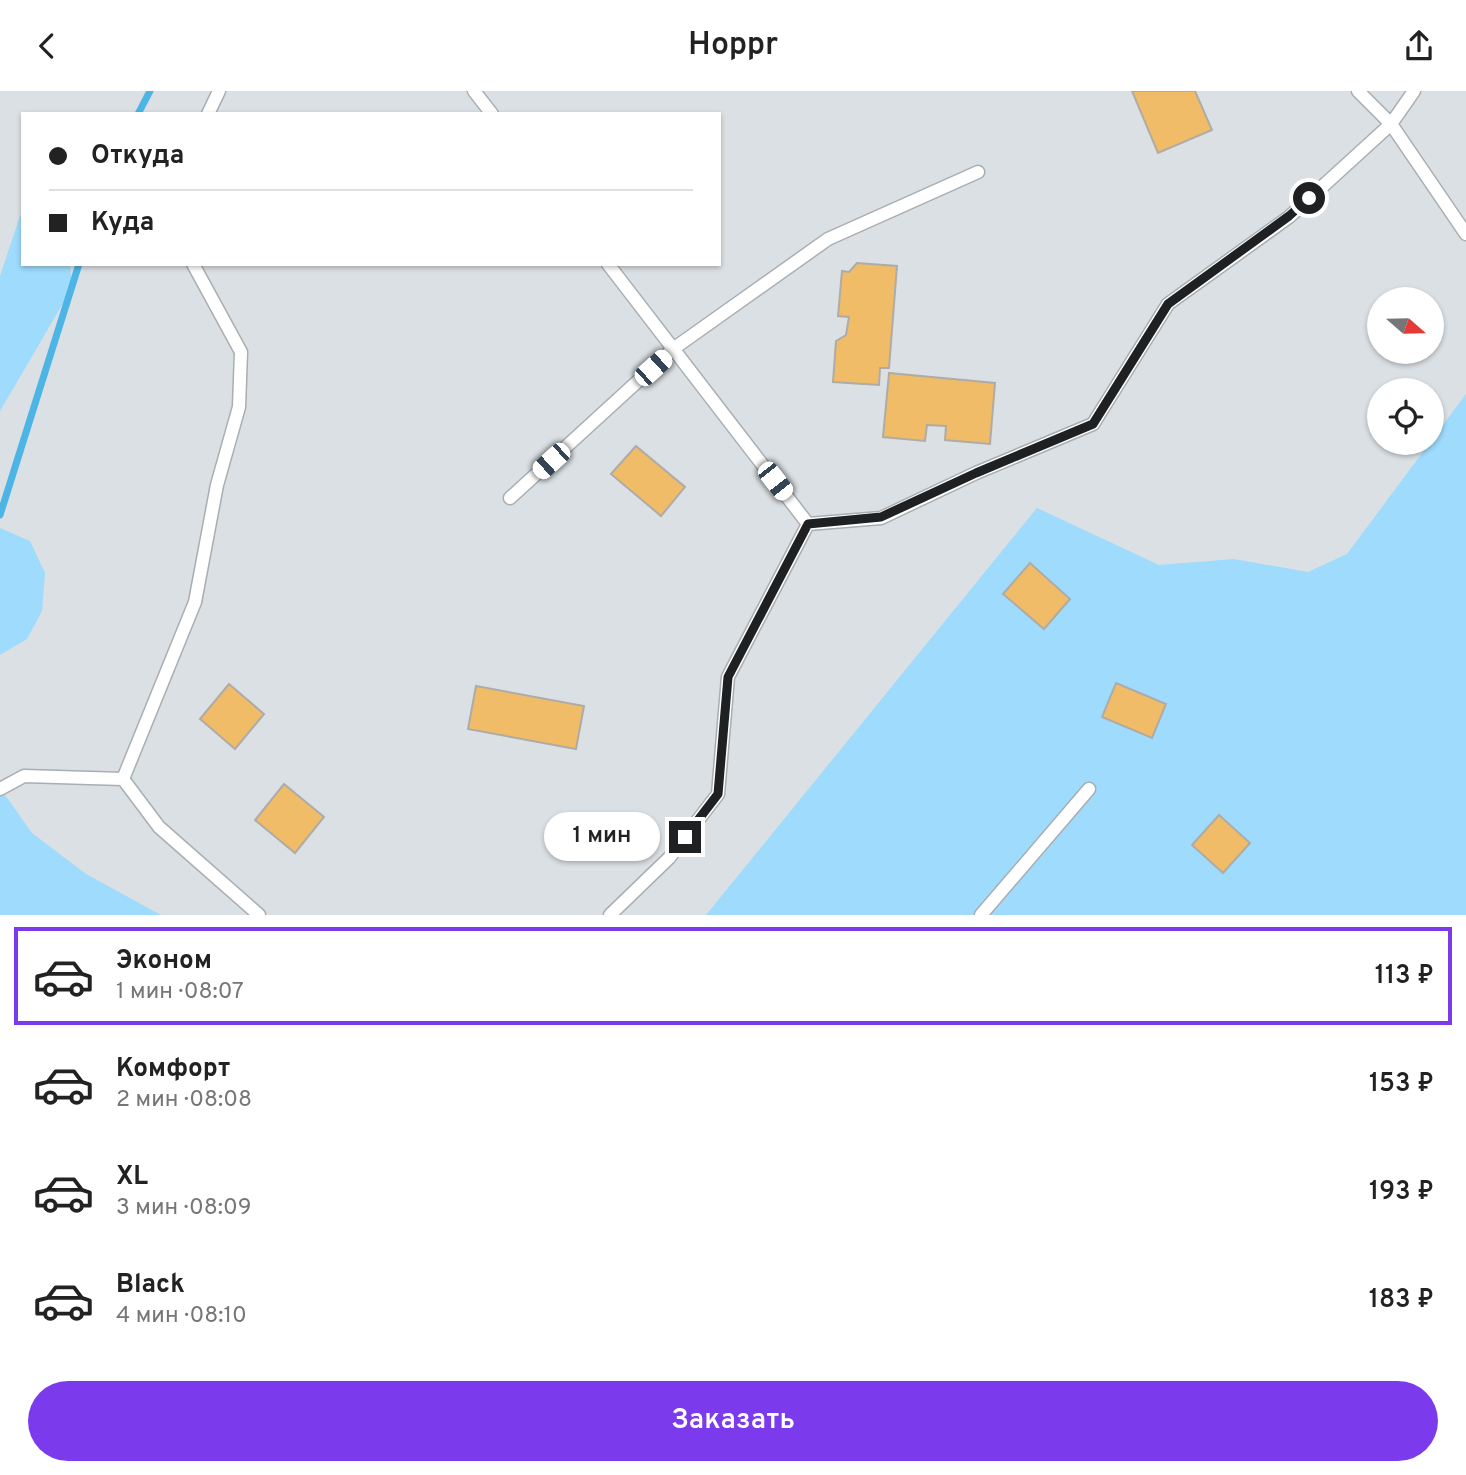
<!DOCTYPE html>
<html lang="ru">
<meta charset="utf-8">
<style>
body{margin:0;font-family:Overpass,sans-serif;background:#f6f6f6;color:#222;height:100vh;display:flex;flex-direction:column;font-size:26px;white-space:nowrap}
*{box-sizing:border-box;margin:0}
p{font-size:23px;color:#767676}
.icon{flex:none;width:38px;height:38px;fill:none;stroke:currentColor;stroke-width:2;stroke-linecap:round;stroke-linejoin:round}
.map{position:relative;height:824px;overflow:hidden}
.details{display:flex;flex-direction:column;background:#fff;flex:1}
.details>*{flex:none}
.hud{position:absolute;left:21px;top:21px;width:700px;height:154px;border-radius:0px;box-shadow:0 2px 5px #0004;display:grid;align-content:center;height:154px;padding:0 28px;background:#fff}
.needle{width:46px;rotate:110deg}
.tools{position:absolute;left:1367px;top:196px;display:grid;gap:14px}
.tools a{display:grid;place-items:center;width:77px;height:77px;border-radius:50%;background:#fff;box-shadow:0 2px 5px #0004;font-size:35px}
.end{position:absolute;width:32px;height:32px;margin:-16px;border:9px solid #1e2022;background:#fff;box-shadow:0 0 0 4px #fff}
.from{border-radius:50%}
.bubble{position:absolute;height:49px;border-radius:24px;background:#fff;box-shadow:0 2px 5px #0004;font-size:23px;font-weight:600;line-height:49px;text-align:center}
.car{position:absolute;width:21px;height:42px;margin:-21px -10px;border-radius:9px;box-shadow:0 0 5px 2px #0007;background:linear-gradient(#fff 24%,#345 0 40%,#fff 0 76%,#345 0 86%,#fff 0)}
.hud b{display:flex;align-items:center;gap:24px;height:66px;font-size:26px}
.hud b+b{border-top:2px solid #e0e0e0}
.hud i{width:18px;height:18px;background:#222}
ul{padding:12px 0 0;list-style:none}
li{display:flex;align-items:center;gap:21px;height:98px;margin:0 14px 10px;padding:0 14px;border:4px solid transparent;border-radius:0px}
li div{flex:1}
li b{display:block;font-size:26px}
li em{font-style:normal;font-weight:600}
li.on{border-color:#7c3aed}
li>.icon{width:63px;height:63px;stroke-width:1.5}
.cta{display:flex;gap:14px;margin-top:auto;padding:14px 28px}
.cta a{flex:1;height:80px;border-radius:42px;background:#7c3aed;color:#fff;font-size:28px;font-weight:600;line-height:80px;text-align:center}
header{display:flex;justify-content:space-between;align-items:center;height:91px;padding:0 28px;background:#fff;font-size:32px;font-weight:600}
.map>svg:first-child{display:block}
.green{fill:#9edbfd}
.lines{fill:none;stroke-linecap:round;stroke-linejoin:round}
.stream{stroke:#4db4e6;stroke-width:7}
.building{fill:#f0bc67;stroke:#afaba6;stroke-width:2}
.service-casing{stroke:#a8aeb1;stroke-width:15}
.service{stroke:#fff;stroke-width:12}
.route{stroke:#1e2022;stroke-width:9}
</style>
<header><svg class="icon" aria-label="back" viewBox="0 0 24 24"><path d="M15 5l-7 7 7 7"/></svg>Hoppr<svg class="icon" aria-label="share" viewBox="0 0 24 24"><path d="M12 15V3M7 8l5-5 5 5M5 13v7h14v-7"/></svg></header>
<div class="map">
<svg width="1466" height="824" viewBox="0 0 1466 824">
<rect width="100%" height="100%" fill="#dae0e4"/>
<path class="green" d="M20,125h3v48h47l2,24 -72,123v-135z
M1466,303v521h-760l331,-407 122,57 75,-6 74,13 39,-18z
M0,437l30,13 15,32 -3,38 -15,28 -27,16z
M0,697l32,45 54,41 75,41h-161z"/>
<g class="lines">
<path class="stream" d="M138,23l12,-23
M0,424l79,-251"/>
</g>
<path class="building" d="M1132,0h63l17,39 -54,23z
M857,172l40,3 -8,102h-9l-1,17 -46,-3 3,-41 10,-6 3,-18 -11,-1 4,-45 7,1z
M889,282l106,10 -5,61 -45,-4 1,-14 -19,-1 -2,16 -42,-4z
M636,355l49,41 -24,29 -50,-42z
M1030,472l40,36 -26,30 -41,-35z
M1116,592l50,21 -14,34 -50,-21z
M229,593l35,30 -29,35 -35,-30z
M476,595l108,20 -8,43 -108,-20z
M284,693l40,33 -29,36 -40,-33z
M1219,724l31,28 -27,30 -31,-28z"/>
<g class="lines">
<g class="service-casing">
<path id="service" d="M474,0l18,23
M1358,0l33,33 23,-33
M208,23l11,-23
M193,173l48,88 -2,55 -22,78 -22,117 -72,177 36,48 100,88
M608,173l200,260
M510,407l163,-149 155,-110 150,-67
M808,433l73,-6 95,-45 117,-49 75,-120 121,-87 102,-93 75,110
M0,698l24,-13 99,3
M610,824l59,-57 49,-64 10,-117 80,-153
M981,824l108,-126"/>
</g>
<use href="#service" class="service"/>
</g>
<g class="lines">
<path class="route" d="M685,746l33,-43 10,-117 80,-153 73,-7 95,-44 117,-49 75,-120 121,-88 20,-18"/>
</g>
</svg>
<div class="tools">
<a><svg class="needle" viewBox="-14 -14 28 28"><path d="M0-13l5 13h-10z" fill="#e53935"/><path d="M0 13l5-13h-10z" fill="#767676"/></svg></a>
<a><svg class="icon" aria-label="locate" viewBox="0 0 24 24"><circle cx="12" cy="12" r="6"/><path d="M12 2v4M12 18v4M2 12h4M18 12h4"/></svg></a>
</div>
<i class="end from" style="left:1309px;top:107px"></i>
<i class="end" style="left:685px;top:746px"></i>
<div class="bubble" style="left:544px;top:721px;width:116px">1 мин</div>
<i class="car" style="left:653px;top:277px;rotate:48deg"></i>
<i class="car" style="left:551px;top:370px;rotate:228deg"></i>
<i class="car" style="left:775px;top:390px;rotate:142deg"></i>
<div class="hud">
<b><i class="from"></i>Откуда</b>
<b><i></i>Куда</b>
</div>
</div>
<section class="details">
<ul>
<li class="on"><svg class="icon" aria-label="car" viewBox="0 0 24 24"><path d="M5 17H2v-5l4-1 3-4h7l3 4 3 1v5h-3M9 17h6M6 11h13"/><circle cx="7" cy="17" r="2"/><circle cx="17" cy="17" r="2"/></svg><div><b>Эконом</b><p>1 мин · 08:07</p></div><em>113 ₽</em></li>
<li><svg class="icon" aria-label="car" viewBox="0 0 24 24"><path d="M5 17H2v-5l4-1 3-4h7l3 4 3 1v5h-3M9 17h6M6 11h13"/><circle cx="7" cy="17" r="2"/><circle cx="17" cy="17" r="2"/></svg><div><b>Комфорт</b><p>2 мин · 08:08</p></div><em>153 ₽</em></li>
<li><svg class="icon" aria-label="car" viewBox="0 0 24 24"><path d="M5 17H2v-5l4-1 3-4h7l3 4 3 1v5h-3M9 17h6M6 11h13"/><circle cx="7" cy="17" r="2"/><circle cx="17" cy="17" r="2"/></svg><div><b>XL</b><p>3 мин · 08:09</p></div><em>193 ₽</em></li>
<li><svg class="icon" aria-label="car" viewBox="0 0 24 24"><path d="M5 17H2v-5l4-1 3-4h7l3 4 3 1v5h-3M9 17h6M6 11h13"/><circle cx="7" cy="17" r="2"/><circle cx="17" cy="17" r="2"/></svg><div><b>Black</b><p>4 мин · 08:10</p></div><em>183 ₽</em></li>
</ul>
<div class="cta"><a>Заказать</a></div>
</section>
